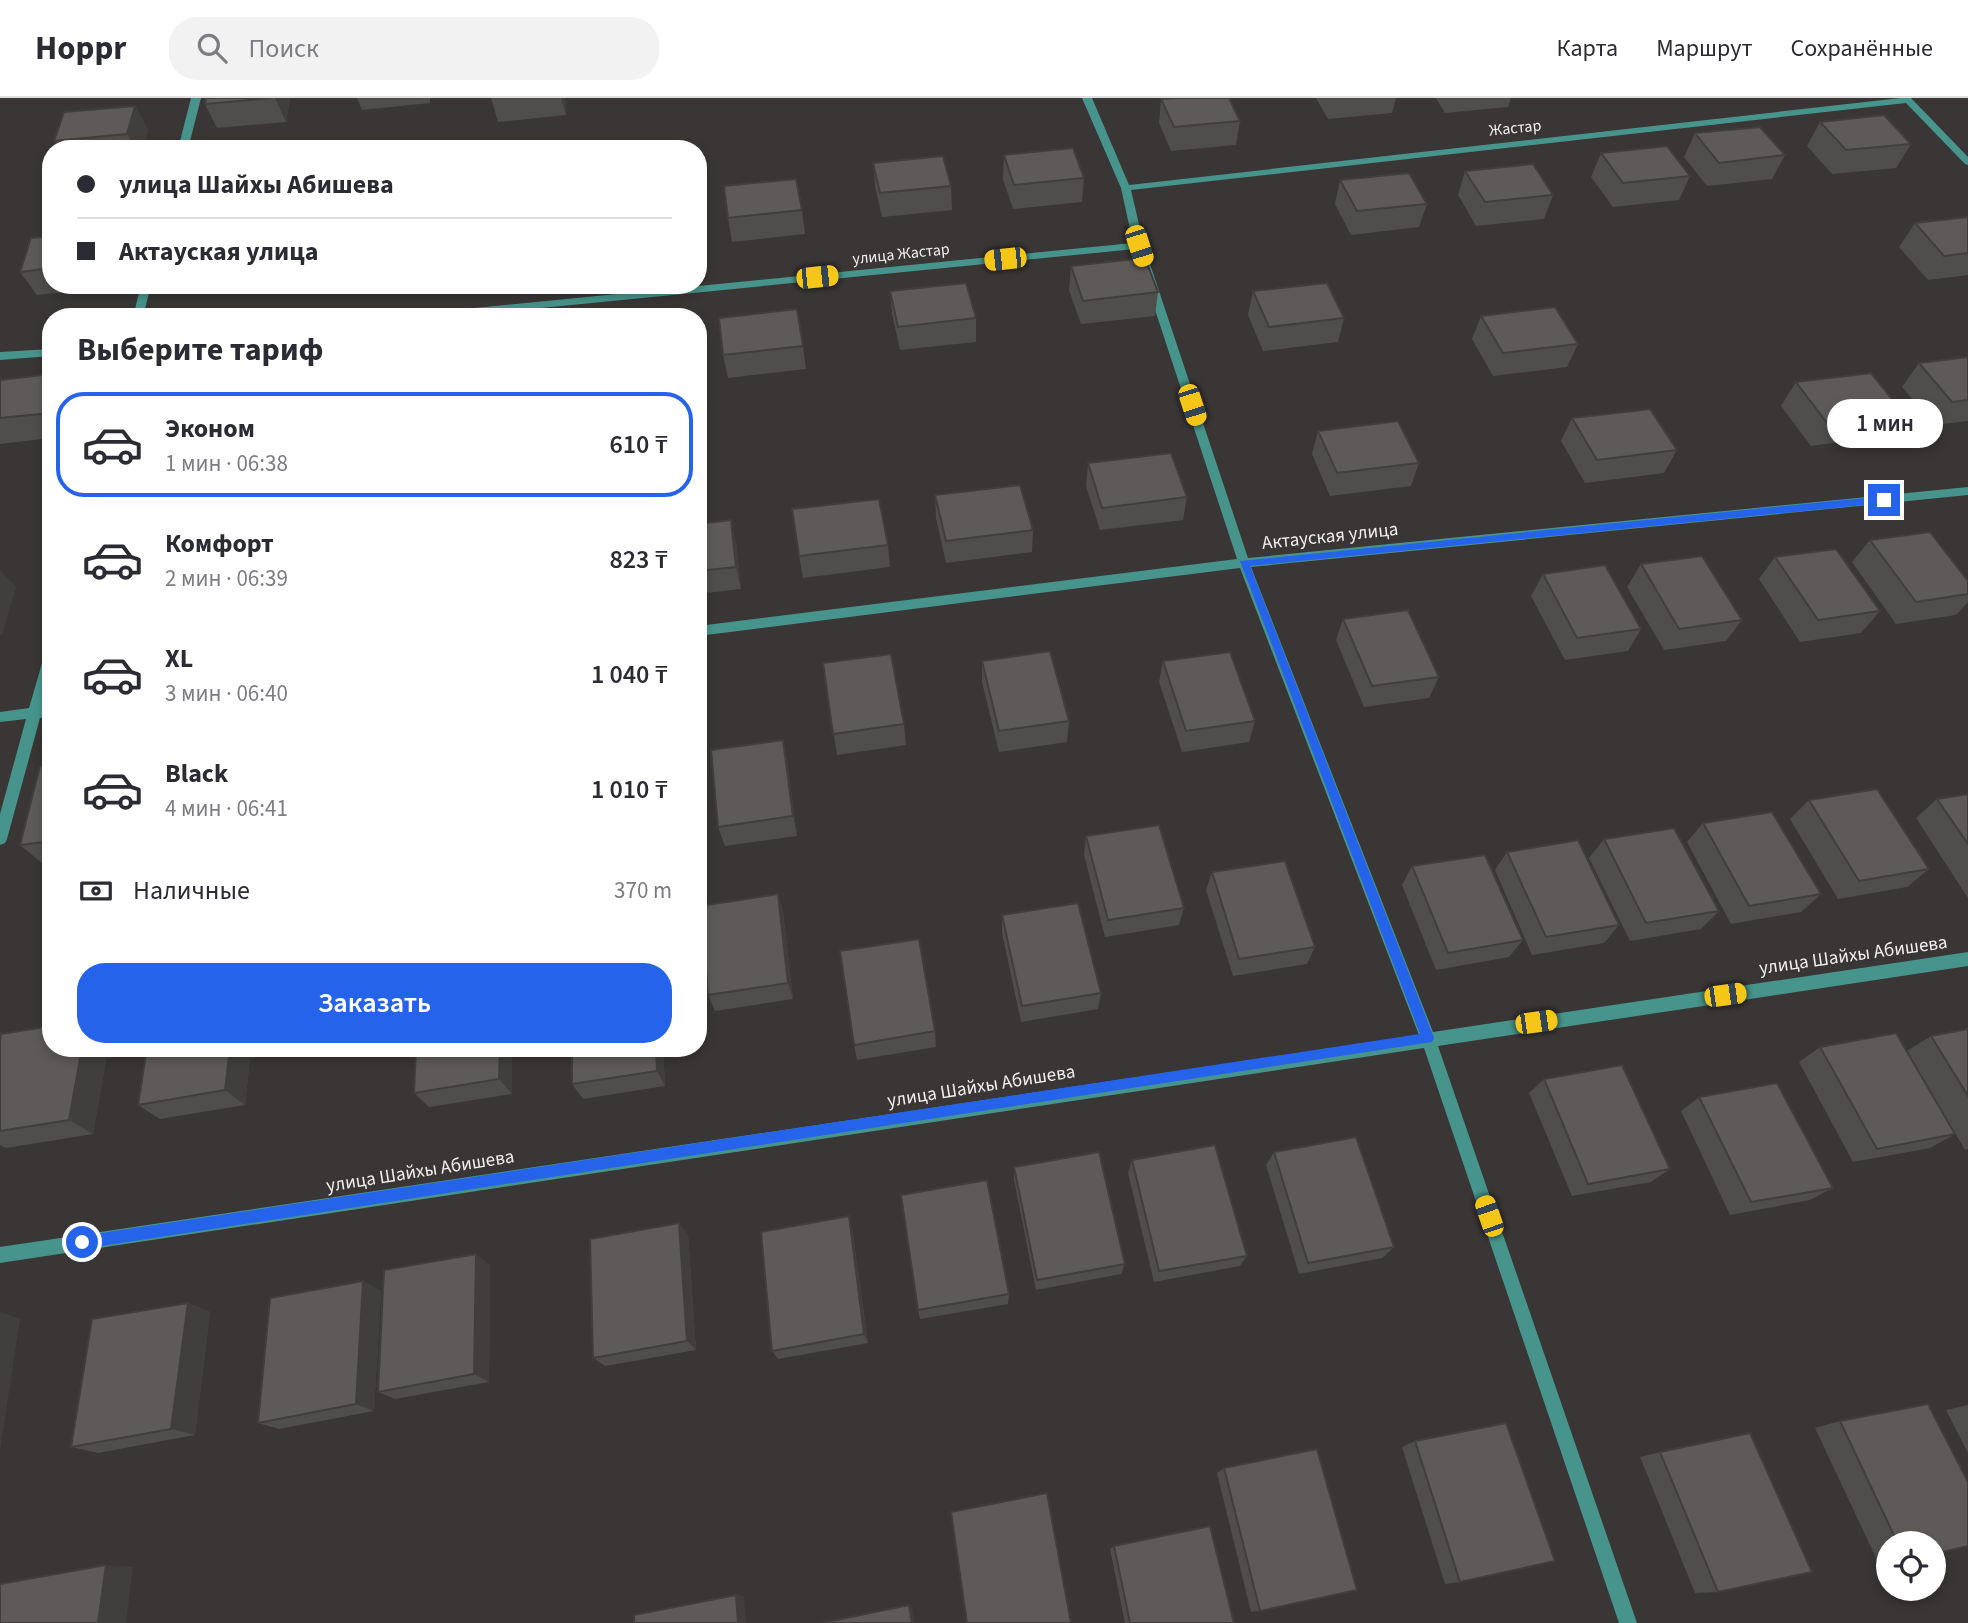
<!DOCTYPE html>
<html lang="ru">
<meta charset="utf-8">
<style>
body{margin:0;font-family:"Source Sans 3",sans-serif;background:#f2f2f3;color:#2b2b33;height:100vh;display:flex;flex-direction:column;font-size:26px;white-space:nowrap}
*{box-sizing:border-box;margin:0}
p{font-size:23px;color:#7c7c81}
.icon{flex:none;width:38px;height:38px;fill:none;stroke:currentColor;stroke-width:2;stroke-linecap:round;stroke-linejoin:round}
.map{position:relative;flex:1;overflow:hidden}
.drawer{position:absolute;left:42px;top:210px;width:665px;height:749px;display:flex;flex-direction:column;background:#fff;border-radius:28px;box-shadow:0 4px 10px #0003}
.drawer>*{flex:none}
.top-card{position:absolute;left:42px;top:42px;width:665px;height:154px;border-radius:28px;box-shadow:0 4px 10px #0003;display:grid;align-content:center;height:154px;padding:0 35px;background:#fff}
.buttons{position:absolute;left:1876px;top:1433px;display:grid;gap:14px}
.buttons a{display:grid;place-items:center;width:70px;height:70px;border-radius:50%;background:#fff;box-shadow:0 4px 10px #0003;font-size:35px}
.end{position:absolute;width:32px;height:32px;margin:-16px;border:9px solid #2563eb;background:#fff;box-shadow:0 0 0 4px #fff}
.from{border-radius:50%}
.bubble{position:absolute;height:49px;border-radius:24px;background:#fff;box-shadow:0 4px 10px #0003;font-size:23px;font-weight:600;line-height:49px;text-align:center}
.car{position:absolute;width:21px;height:42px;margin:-21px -10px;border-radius:9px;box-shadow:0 0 5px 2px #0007;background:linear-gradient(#f5c518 24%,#345 0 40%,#f5c518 0 76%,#345 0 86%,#f5c518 0)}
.top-card b{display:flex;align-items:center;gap:24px;height:66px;font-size:26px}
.top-card b+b{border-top:2px solid #e1e1e2}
.top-card i{width:18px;height:18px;background:#2b2b33}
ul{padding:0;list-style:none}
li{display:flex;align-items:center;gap:21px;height:105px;margin:0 14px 10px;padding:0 21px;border:4px solid transparent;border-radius:28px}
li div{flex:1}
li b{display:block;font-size:26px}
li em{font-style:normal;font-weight:600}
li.active{border-color:#2563eb}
li>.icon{width:63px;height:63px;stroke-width:1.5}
h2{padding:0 35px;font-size:32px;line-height:84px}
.pay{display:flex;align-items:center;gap:18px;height:77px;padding:0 35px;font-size:26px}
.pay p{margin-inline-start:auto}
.button{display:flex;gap:14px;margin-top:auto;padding:14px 35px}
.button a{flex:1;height:80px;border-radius:28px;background:#2563eb;color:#fff;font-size:28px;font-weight:600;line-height:80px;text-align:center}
header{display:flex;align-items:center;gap:42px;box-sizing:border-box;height:98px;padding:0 35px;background:#fff;border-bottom:2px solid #e1e1e2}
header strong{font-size:33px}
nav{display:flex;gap:38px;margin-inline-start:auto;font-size:24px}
.search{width:490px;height:63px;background:#f2f2f3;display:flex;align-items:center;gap:18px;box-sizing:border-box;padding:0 24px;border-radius:28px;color:#7c7c81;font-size:26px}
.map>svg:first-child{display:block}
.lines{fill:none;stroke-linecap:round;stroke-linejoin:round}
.minor{fill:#47948c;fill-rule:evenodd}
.wall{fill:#504d4d}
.shaded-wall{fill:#413f3e}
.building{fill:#5d5a59;stroke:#413f3e;stroke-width:2}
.route{fill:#2563eb}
.labels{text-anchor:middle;stroke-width:5;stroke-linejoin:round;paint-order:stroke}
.far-street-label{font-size:16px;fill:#f1efee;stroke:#393635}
.street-label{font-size:19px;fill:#f1efee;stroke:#393635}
</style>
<header>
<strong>Hoppr</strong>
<div class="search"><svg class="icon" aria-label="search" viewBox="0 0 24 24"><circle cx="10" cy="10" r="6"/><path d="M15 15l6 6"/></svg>Поиск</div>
<nav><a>Карта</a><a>Маршрут</a><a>Сохранённые</a></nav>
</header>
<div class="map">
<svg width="1968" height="1525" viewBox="0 0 1968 1525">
<rect width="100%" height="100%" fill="#393635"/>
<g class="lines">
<path class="minor" d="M191,0h10l-13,51h-10z
M1082,0h10l37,87 772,-87h10l57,59v8l-3,-1 -59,-61 -775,87 13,56 104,312 720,-71v8l-717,72 182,465 535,-80v14l-530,80 199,577h-18l-195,-575 -1424,215v-16l1419,-212 -179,-467 -542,68v-10l539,-67 -102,-310 -684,68h-42l5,-3 719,-71 -12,-55z
M141,187h10l-8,32h-10z
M51,251v7l-51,4v-8z
M51,550v29l-8,30 8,-1v10l-11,2 -33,121 -2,4 -5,2v-31l26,-95 -26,3v-10l29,-4 16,-55z"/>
</g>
<path class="wall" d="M206,0h84l-4,24 -69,6 -12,-24z
M357,0h73v5l-68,7z
M491,0h74l1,17 -68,7z
M1316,0h80l-4,15 -64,6z
M1436,0h75l-3,9 -63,6z
M1161,1l79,22 -4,24 -65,6 -12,-28z
M135,8l13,24 -5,19h-84l-5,-8z
M1820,24l91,22 -15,24 -64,6 -25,-28z
M1695,35l90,22 -13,24 -65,7 -23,-29z
M1601,55l89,23 -11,24 -66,7 -22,-30z
M1004,57l80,23 -2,24 -69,7 -10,-30z
M873,65l78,23 1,24 -70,7 -7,-31z
M1465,73l88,24 -9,24 -68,7 -18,-31z
M1340,82l87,24 -8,23 -68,8 -16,-31z
M802,112l3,24 -73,8 -4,-24z
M1968,119v58l-40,5 -29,-33 16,-24z
M51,138v49h65l-1,2 -78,8 -17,-23z
M1071,168l87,26 -3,24 -74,8 -12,-34z
M890,193l86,27v24l-76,8 -8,-36z
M1253,193l91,27 -6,24 -75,9 -15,-36z
M1481,218l97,28 -11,23 -74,9 -21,-37z
M803,248l3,23 -78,9 -5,-23z
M1968,259v64l-34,4 -32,-38 17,-24z
M51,276v64l-51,6v-64z
M1796,284l107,31 -17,23 -75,10 -30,-40z
M1572,320l105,32 -13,23 -79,10 -24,-42z
M1318,333l101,32 -8,23 -81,10 -18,-42z
M1088,365l99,34 -4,23 -83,10 -14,-44z
M935,397l98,35 -1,22 -86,11 -10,-45z
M698,426l38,18 5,47 -43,5z
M1870,442l98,41v21l-12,13 -60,9 -44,-62z
M888,447l2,22 -87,11 -4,-22z
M1775,459l105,54 -19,22 -61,9 -41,-63z
M1641,466l101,56 -16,21 -62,9 -37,-63z
M1543,476l98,55 -13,22 -63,9 -34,-64z
M1343,521l96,58 -10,21 -65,9 -28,-67z
M982,563l87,60 -2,21 -68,10 -17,-70z
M1163,563l92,60 -6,21 -67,10 -23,-70z
M823,565l81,61 2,21 -69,10z
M783,642l4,20 10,76 -72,10 -7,-19z
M51,667v97l-8,2 -23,-19z
M1968,696v104l-52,-80 21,-19z
M1809,702l120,69 -22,18 -69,12 -48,-80z
M1703,725l118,71 -20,18 -70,12 -44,-82z
M1086,738l98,72 -5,17 -74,12 -21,-82z
M1604,741l115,72 -18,18 -71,12 -41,-83z
M1507,754l112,73 -15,18 -72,12 -37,-85z
M1412,768l111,74 -14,17 -73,13 -34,-85z
M1212,774l103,75 -8,17 -74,12 -27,-86z
M778,796l5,18 10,87 -78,12 -7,-16z
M1002,817l99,78 -3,16 -77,13 -19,-89z
M1968,931v120l-3,1 -58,-99 24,-15z
M935,933l1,16 -79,13 -3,-15z
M0,943l51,7h57l-15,86 -87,14 -6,-3z
M1820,949l135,87 -25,14 -77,14 -54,-100z
M251,950l-6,57 -85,14 -22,-14z
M512,950v46l-83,13 -15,-14z
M663,950l2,38 -82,13 -11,-15z
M1544,981l126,90 -19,13 -79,14 -43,-103z
M1699,999l134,91 -23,12 -80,15 -49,-104z
M1274,1054l120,95 -12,11 -83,16 -33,-109z
M1132,1062l115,96 -7,10 -86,16 -26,-109z
M1014,1069l111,97 -4,10 -85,16 -22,-110z
M679,1125l9,12 8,115 -91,16 -12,-8z
M852,1130l16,115 -90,16 -6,-8z
M490,1167l-1,117 -94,17 -17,-7z
M363,1183l18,10 -7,120 -95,18 -21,-6z
M1009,1196l-1,10 -88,15 -2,-9z
M188,1205l22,9 -15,123 -97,18 -27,-6z
M1968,1307v48l-22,-43z
M1840,1323l94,123h-46v17l-10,1 -63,-134z
M1415,1343l45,141 -15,2 -43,-137z
M1660,1354l58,140 -23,1 -55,-136z
M1224,1370l36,143 -9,1 -34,-139z
M1114,1448l120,77h-109l-15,-74z"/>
<path class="shaded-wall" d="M275,0h15l-4,24z
M561,0h4l1,17z
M135,8l13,24 -5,19h-7l-9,-15z
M731,422l5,22 5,47 -5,-22z
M0,472l16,17 -14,49 -2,-2z
M783,642l4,20 10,76 -4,-20z
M778,796l5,18 10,87 -5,-16z
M82,950h26l-15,86 -24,-14z
M230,950h21l-6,57 -20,-15z
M500,950h12v46l-13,-15z
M656,950h7l2,38 -8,-15z
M849,1118l3,12 16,115 -4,-9z
M679,1125l9,12 8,115 -9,-9z
M476,1156l14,11 -1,117 -15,-8z
M363,1183l18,10 -7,120 -18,-7z
M188,1205l22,9 -15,123 -24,-6z
M0,1214l20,7 -20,132z
M106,1467l27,2 -7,56h-28z
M736,1497l8,1 2,27h-8z
M909,1507l3,1 2,17h-2z"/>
<path class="building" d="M206,0h66l-67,6z
M1176,0h53l11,23 -66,6 -13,-28z
M135,8l-8,28 -73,7 10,-29z
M1884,17l27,29 -65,6 -26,-28z
M1760,29l25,28 -66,8 -24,-30z
M1667,48l23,30 -67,7 -22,-30z
M1073,50l11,30 -70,7 -10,-30z
M943,58l8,30 -71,7 -7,-30z
M1533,66l20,31 -68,7 -20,-31z
M1409,75l18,31 -70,7 -17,-31z
M796,81l6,31 -74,8 -4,-32z
M1968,119v36l-24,3 -29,-33z
M51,138v32l-31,4 11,-34z
M1145,160l13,34 -75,9 -12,-35z
M966,185l10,35 -78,9 -8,-36z
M1327,185l17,35 -75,9 -16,-36z
M1555,209l23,37 -75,9 -22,-37z
M797,211l6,37 -80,9 -4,-37z
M557,214v5h-43z
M1968,259v43l-16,2 -33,-39z
M1871,275l32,40 -76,10 -31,-41z
M51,276v39l-51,5v-38z
M1650,311l27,41 -80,10 -25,-42z
M1398,323l21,42 -82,10 -19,-42z
M1171,355l16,44 -85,11 -14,-45z
M1020,387l13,45 -87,11 -11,-46z
M879,401l9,46 -89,11 -7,-47z
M731,422l5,47 -38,4v-47z
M1930,434l38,49v13l-52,8 -46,-62z
M1836,451l44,62 -62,9 -43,-63z
M1702,458l40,64 -63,9 -38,-65z
M1605,467l36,64 -64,9 -34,-64z
M1408,512l31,67 -67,9 -29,-67z
M1050,553l19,70 -70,10 -17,-70z
M1230,554l25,69 -69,10 -23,-70z
M891,556l13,70 -71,10 -10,-71z
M783,642l10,76 -75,11 -7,-77z
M51,667v76l-31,4 20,-79z
M1877,691l52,80 -70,12 -50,-81z
M1968,696v50l-31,-45z
M1772,714l49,82 -72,12 -46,-83z
M1159,727l25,83 -76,12 -22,-84z
M1674,730l45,83 -73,12 -42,-84z
M1578,742l41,85 -73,12 -39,-85z
M1485,757l38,85 -75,13 -36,-87z
M1285,763l30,86 -76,12 -27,-87z
M778,796l10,89 -80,12 -7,-89z
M1078,805l23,90 -79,13 -20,-91z
M919,841l16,92 -81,14 -14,-94z
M51,928v22h31l-13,72 -69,11v-90l1,-7z
M1968,931v67l-37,-60z
M1896,935l59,101 -78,15 -57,-102z
M147,950h83l-5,42 -87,15z
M416,950h84l-1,31 -85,14z
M572,950h84l1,23 -85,13z
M1622,967l48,104 -82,15 -44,-105z
M1777,985l56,105 -82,14 -52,-105z
M1356,1039l38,110 -86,16 -34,-111z
M1215,1047l32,111 -88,15 -27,-111z
M1099,1054l26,112 -88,16 -23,-113z
M987,1082l22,114 -91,16 -17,-115z
M849,1118l15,118 -92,17 -11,-119z
M679,1125l8,118 -94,17 -3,-119z
M476,1156l-2,120 -96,18 6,-122z
M363,1183l-7,123 -98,19 12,-125z
M188,1205l-17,126 -100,18 21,-128z
M1928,1306l40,78v64l-34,8v-10h-36l-58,-123z
M1506,1325l49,138 -95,21 -45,-141z
M1750,1335l62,139 -94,20 -58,-140z
M1317,1351l40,141 -97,21 -36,-143z
M1047,1395l24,130h-104l-16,-111z
M1210,1428l24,97h-104l-16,-77z
M106,1467l-8,58h-98v-39z
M736,1497l2,28h-104v-8z
M909,1507l3,18h-90z"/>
<path class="route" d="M1884,398l5,4 -5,3 -634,63 184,472 -2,4 -1350,207 -6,-7 6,-6 1338,-202 -180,-473z"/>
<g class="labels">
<g class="far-street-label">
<text transform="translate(1515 29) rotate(-6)" y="6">Жастар</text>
<text transform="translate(901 155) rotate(-6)" y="6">улица Жастар</text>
</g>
<g class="street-label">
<text transform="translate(1330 437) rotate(-6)" y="7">Актауская улица</text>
<text transform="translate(1853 856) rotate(-8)" y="7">улица Шайхы Абишева</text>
<text transform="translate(981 987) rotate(-9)" y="7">улица Шайхы Абишева</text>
<text transform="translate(420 1072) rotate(-9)" y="7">улица Шайхы Абишева</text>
</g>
</g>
</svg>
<div class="buttons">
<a><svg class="icon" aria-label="locate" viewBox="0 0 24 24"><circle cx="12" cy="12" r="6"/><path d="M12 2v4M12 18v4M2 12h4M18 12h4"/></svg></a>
</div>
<i class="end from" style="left:82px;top:1144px"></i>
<i class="end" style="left:1884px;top:402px"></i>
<div class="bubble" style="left:1827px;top:301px;width:116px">1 мин</div>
<i class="car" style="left:1139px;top:148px;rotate:162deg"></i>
<i class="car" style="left:1005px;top:161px;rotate:264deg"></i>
<i class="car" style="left:817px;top:179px;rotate:84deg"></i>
<i class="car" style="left:1192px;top:307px;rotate:162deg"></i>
<i class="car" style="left:1725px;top:897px;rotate:82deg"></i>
<i class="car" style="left:1536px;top:924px;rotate:82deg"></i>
<i class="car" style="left:1489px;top:1118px;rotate:341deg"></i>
<div class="top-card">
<b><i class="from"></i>улица Шайхы Абишева</b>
<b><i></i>Актауская улица</b>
</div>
<section class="drawer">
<h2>Выберите тариф</h2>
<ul>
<li class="active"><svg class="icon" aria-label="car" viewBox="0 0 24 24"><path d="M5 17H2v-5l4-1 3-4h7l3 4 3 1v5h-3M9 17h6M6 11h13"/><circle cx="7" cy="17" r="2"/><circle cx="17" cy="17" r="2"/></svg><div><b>Эконом</b><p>1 мин · 06:38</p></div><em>610 ₸</em></li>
<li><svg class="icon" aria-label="car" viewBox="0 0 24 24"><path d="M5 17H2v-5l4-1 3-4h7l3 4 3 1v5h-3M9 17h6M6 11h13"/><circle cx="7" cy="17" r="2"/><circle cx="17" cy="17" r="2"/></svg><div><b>Комфорт</b><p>2 мин · 06:39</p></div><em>823 ₸</em></li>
<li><svg class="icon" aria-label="car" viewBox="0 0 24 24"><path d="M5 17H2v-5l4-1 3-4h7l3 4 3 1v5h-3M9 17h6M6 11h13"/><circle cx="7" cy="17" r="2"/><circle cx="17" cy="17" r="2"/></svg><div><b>XL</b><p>3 мин · 06:40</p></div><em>1 040 ₸</em></li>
<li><svg class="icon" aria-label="car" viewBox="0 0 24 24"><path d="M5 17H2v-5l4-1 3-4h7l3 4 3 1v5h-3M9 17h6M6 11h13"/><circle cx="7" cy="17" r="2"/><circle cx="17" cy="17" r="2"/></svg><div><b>Black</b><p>4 мин · 06:41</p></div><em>1 010 ₸</em></li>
</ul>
<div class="pay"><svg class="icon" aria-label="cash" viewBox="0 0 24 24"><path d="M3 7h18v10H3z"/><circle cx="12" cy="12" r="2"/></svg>Наличные<p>370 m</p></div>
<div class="button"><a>Заказать</a></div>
</section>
</div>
